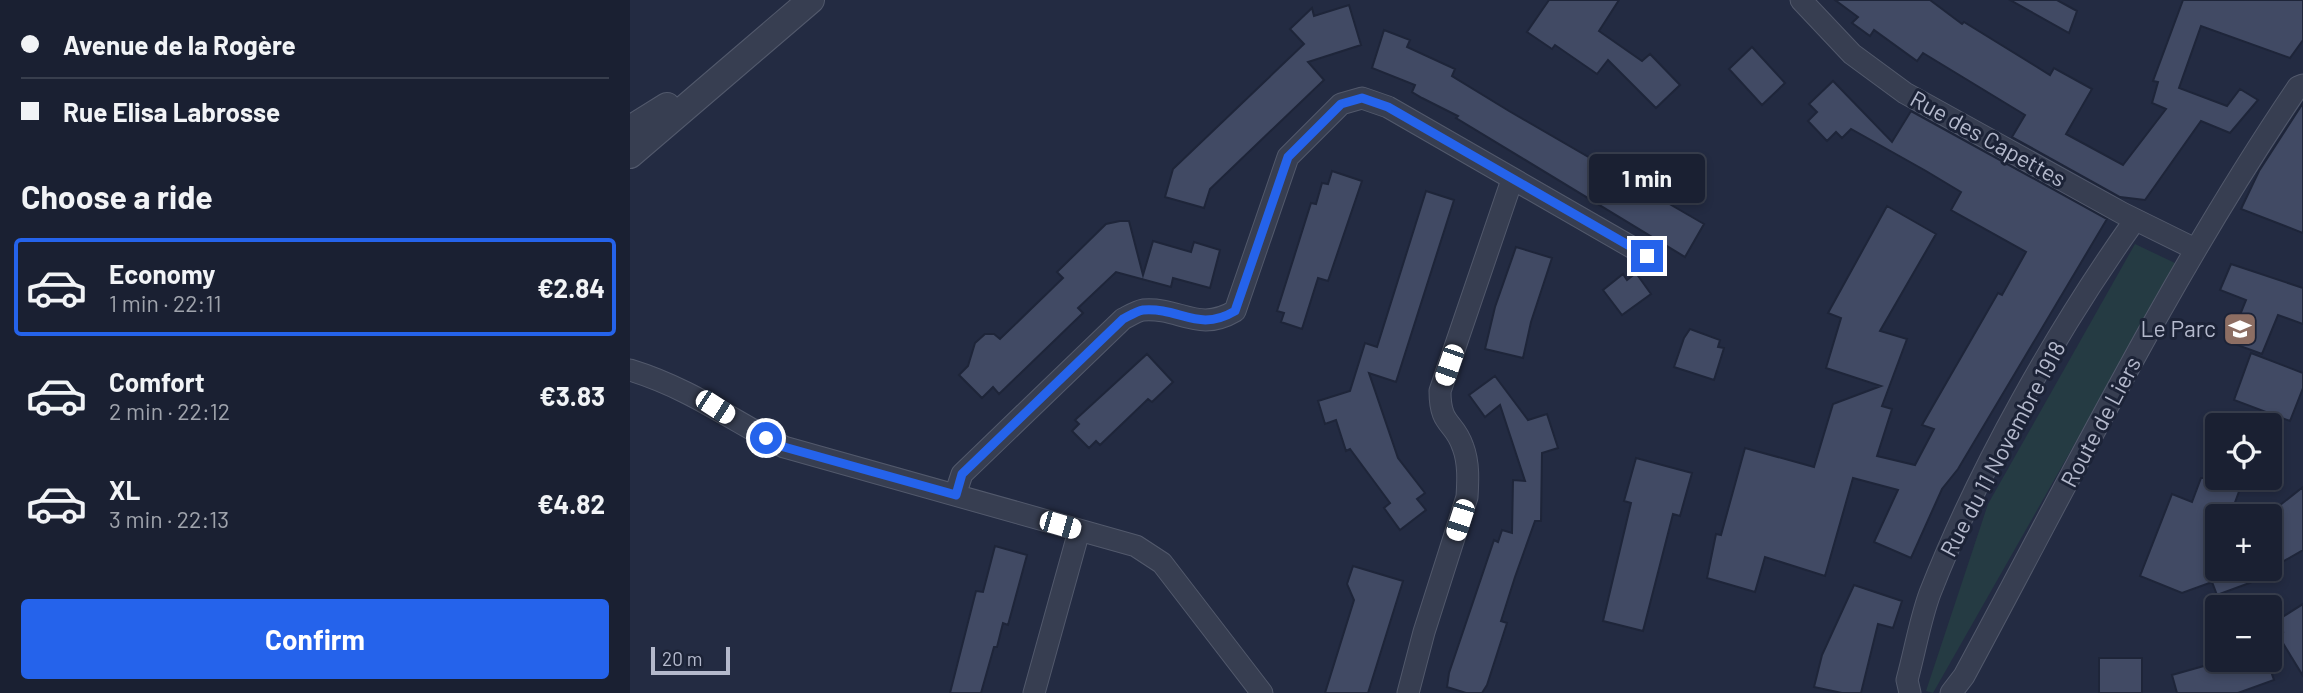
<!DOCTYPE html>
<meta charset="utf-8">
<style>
body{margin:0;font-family:Barlow,sans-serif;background:#272d3e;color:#f1f3f6;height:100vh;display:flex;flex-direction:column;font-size:26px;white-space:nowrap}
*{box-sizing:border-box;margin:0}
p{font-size:23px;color:#9fa3ac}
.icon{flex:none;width:38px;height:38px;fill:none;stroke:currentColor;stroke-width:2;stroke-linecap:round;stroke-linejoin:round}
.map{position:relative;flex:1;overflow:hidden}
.side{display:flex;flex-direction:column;background:#1a2032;width:630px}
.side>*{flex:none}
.hud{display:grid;align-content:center;height:154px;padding:0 21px;background:#1a2032}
.tools{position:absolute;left:1575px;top:413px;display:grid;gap:14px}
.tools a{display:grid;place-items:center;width:77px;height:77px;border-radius:7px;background:#1a2032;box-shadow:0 4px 10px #0003,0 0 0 2px #383e4d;font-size:35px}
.scale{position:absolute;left:21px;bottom:18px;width:79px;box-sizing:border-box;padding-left:7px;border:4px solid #b4b9cc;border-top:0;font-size:19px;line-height:24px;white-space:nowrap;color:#b4b9cc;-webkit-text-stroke:5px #1c2337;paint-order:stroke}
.end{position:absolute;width:32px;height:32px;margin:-16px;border:9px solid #2563eb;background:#fff;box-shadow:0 0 0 4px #fff}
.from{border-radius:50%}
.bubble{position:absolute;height:49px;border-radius:7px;background:#1a2032;box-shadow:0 4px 10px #0003,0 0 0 2px #383e4d;font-size:23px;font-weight:700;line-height:49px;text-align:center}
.car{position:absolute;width:21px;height:42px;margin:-21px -10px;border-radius:9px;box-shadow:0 0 5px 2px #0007;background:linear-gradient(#fff 24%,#345 0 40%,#fff 0 76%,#345 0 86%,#fff 0)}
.hud b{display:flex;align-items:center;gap:24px;height:66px;font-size:26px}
.hud b+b{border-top:2px solid #383e4d}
.hud i{width:18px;height:18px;background:#f1f3f6}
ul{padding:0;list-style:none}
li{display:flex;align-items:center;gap:21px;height:98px;margin:0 14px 10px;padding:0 7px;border:4px solid transparent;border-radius:7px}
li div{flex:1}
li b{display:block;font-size:26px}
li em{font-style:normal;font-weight:700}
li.current{border-color:#2563eb}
li>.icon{width:63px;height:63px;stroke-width:1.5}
h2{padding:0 21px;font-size:32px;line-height:84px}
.primary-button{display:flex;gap:14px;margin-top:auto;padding:14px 21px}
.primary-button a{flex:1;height:80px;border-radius:7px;background:#2563eb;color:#fff;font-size:28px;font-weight:700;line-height:80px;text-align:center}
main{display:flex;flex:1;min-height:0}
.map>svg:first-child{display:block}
.green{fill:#253b43}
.building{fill:#414a64;stroke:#1e2539;stroke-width:2}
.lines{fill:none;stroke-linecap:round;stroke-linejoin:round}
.minor-casing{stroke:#52596c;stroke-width:23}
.tertiary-casing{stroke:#52596c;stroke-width:28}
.minor{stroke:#373e51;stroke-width:21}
.tertiary{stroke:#373e51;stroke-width:26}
.route{stroke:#2563eb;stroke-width:9}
.labels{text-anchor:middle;stroke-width:6;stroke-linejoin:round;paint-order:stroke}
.street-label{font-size:23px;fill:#b4b9cc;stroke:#1c2337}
.poi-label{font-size:23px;fill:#b4b9cc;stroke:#1c2337;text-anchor:end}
</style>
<main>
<section class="side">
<div class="hud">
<b><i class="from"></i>Avenue de la Rogère</b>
<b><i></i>Rue Elisa Labrosse</b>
</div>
<h2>Choose a ride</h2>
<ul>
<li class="current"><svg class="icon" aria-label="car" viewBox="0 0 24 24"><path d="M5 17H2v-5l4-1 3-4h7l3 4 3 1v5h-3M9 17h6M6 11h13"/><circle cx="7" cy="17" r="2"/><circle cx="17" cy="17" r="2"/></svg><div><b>Economy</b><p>1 min · 22:11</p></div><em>€2.84</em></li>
<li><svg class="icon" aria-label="car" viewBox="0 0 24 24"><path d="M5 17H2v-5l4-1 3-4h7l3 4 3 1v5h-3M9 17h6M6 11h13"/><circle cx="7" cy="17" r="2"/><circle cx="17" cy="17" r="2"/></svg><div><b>Comfort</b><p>2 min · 22:12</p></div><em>€3.83</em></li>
<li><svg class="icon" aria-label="car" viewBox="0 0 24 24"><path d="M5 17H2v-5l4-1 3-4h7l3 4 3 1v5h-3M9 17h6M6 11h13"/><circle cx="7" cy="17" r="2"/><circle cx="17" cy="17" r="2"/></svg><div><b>XL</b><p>3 min · 22:13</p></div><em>€4.82</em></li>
</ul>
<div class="primary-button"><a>Confirm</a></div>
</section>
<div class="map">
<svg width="1673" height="693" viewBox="0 0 1673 693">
<rect width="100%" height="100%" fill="#232b42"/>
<path class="green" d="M1505,244l42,20 -244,429 -7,-2 62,-187z"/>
<path class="building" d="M919,0h70l-20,31 43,30 8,-7 30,31 -24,23 -48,-48 -11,14 -42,-29 -3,4 -25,-17z
M1205,0h95l32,24 2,-2 86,53 4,-7 38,21 -26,45 57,31 43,-56 -14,-6 6,-21 -5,-1 30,-81h120v40l-13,18 -89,-32 -22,62 48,18 13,-17 18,11 -28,33 -29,-12 -56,79 -25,-3 -108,-60 13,-22 -102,-62 -6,8 -43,-31 -4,6 -18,-13 6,-6z
M1380,0h47l20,11 -8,22z
M719,5l12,40 -53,17 16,18 -114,109 -6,19 -39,-11 8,-28 131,-125 -14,-15 22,-21 2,8z
M754,30l26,10 -3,7 48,22 -3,7 57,35 195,113 -19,33 -229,-139 2,-2 -36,-18 -10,-6 3,-7 -43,-17z
M1122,47l33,36 -23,22 -33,-36z
M1203,81l59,61 19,-31 196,108 -149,250 -16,20 -31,69 -37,-16 24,-52 -45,-12 -28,98 -60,-19 -10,35 -48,-14 9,-44 5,1 24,-87 69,19 19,-63 48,-18 -55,-18 15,-50 -13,-5 59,-107 49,28 -56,97 27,8 -25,67 10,3 -15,47 38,9 19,-36 -12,-4 76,-132 4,2 24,-43 -75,-42 10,-18 -35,-21 -75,-42 -9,9 -6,-6 -9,9 -19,-20 9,-9 -8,-8z
M1673,103v130l-62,-24 18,-38z
M702,171l30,10 -34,100 -10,-3 -16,51 -21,-7 3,-9 -7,-2 34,-108 5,1 6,-21 6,1z
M796,191l28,9 -58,182 -27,-9 29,85 27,35 -8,6 9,11 -26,20 -16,-22 6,-5 -40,-54 -4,2 -10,-31 -11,4 -7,-23 32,-10 15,-48 12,4z
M490,221h9l14,54 10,-34 38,11 3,-10 26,8 -10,38 -37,-10 -2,9 -55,-15 -38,36 5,5 -84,81 -6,-7 -11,11 -23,-23 9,-9 7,-23 10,-9h9l6,5 63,-61 -6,-6 49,-48z
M886,247l36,11 -21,64 -8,36 -38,-9 10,-42z
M1601,264l72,24v36l-25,-9 -16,39 -33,-12 17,-42 -26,-10z
M1006,273l15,21 -29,21 -19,-25 20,-16 4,6z
M1060,329l30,11 -2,7 6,1 -10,32 -40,-13 10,-29z
M1621,353l52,20v15l-13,33 -56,-21z
M517,354l26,28 -21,20 -4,-3 -48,46 -4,-4 -7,7 -17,-17 7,-7 -4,-4z
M865,376l33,44 19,-6 11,34 -16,5 -1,68h-6l-20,56 -14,44 6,2 -20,62 -5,8h-16l-19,-6 2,-14 45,-133 4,2 4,-12 10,3 1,-53 12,1 -25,-76 -15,12 -16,-22z
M1006,458l56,15 -12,43 -7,-2 -30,117 -40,-10 28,-118 -7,-2z
M1571,478h43l-14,38 -13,-5v58l65,2 -65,24 -5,-13 -30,11 -42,-17 32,-82 20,8z
M1673,487v63l-33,19v-56z
M365,546l32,9 -19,70 -5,-2 -6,24h-3l-13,46h-31l26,-102 7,1z
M723,566l50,15 -35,112h-43l29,-93 -7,-16z
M1224,585l48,16 -9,27 -15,-4 -17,69h-19l-28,-6 8,-32z
M1673,604v72l-25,-41 5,-3 -7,-11z
M1469,658h43v35h-43z
M1595,660h42l7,20 -36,13h-61l-5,-18z"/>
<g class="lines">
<g class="minor-casing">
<path id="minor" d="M1171,0l51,54 53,39 217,120 73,36
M0,370c59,18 100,49 154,77l352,99 26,17 100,130
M325,495l7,-21 161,-155c6,-3 14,-8 20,-9 37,-3 55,23 92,1l53,-154 53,-53 21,-6 26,9 259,149
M404,693l45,-162
M778,693l16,-61 43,-135c1,-16 2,-34 -4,-50 -9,-27 -23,-20 -23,-56l72,-211
M1280,693l-3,-13c8,-29 13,-60 23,-87 50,-127 126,-262 205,-373
M1321,693l13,-17c107,-198 207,-402 334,-589l5,-2"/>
</g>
<g class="tertiary-casing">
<path id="tertiary" d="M0,129l37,-23
M0,155l181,-155"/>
</g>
<use href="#minor" class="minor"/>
<use href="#tertiary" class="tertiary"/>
</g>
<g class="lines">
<path class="route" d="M136,438l18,9 172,48 6,-21 161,-155c6,-3 14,-8 20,-9 37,-3 55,23 92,1l53,-154 53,-53 21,-6 26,9 259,149"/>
</g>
<defs>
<g id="school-square" transform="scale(1.75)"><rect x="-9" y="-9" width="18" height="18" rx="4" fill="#8d6e63" stroke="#1c2337"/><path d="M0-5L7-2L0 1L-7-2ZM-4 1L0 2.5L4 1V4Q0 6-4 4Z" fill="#fff"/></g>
</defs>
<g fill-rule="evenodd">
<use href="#school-square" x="1610" y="329"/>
</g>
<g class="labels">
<g class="street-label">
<text transform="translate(1358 139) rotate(29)" y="8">Rue des Capettes</text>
<text transform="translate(1471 422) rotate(-62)" y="8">Route de Liers</text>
<text transform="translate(1373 449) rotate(-62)" y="8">Rue du 11 Novembre 1918</text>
</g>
<g class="poi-label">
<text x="1586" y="337">Le Parc</text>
</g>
</g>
</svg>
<div class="tools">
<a><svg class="icon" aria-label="locate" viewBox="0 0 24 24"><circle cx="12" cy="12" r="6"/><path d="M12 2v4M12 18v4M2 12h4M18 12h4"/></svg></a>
<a>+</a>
<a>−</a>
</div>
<div class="scale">20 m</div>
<i class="end from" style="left:136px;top:438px"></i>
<i class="end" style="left:1017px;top:256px"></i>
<div class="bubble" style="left:959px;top:154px;width:116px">1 min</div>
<i class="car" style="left:819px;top:365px;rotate:199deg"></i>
<i class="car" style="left:85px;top:407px;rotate:123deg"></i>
<i class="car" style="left:830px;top:520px;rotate:198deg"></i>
<i class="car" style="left:430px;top:525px;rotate:106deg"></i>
</div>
</main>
